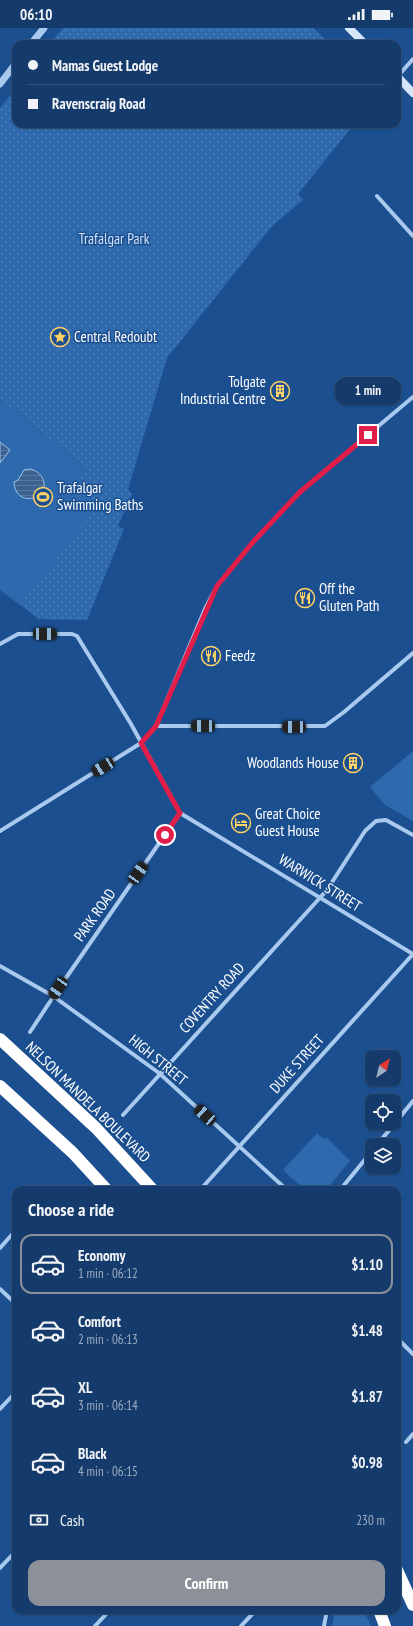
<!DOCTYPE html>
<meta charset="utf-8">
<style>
body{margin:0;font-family:"PT Sans Narrow",sans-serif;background:#214673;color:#f1f3f6;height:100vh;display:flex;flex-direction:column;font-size:15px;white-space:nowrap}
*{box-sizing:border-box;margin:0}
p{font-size:13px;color:#9dadc1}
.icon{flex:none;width:22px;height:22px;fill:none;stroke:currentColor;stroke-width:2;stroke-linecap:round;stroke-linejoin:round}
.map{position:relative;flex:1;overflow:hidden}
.side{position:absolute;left:12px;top:1158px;width:389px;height:428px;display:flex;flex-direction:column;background:#143b6b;border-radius:12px;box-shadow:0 1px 3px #0004,0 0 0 1px #33557e}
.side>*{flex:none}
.banner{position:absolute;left:12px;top:12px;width:389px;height:88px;border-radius:12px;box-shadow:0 1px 3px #0004,0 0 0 1px #33557e;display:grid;align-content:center;height:88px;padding:0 16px;background:#143b6b}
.needle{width:26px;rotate:35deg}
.buttons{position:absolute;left:365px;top:1022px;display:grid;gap:8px}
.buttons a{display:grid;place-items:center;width:36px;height:36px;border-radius:8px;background:#143b6b;box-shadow:0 1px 3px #0004,0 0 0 1px #33557e;font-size:20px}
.end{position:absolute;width:18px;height:18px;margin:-9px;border:5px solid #e11d48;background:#fff;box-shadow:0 0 0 2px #fff}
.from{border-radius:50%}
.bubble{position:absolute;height:28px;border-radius:12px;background:#143b6b;box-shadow:0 1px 3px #0004,0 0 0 1px #33557e;font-size:13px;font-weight:700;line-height:28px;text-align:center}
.car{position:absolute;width:12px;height:24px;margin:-12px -6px;border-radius:5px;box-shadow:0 0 3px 1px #0007;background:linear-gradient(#222 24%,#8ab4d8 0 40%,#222 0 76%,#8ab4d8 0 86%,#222 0)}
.banner b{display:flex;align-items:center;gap:14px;height:38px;font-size:15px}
.banner b+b{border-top:1px solid #33557e}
.banner i{width:10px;height:10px;background:#f1f3f6}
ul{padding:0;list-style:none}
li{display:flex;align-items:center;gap:12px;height:60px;margin:0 8px 6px;padding:0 8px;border:2px solid transparent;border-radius:12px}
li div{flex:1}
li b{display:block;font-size:15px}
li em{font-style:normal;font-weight:700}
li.selected{border-color:#8c9099}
li>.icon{width:36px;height:36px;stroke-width:1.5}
h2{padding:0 16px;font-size:18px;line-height:48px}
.pay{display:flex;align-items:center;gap:10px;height:44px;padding:0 16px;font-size:15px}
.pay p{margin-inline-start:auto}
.primary-button{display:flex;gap:8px;margin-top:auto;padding:8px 16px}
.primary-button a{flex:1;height:46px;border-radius:12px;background:#8c9099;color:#fff;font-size:16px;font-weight:700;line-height:46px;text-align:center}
.status{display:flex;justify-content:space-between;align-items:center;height:28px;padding:0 20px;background:#143b6b;direction:ltr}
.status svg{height:11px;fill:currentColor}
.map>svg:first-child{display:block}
.green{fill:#2e69ad}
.park{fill:url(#park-dots)}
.water{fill:url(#water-rules);stroke:#9cc4f0}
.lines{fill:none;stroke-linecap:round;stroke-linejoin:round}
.minor{stroke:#a9c9ee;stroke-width:4}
.tertiary{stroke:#a9c9ee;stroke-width:7}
.secondary{stroke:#d6e6fa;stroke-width:8}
.motorway{stroke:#fff;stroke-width:12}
.route{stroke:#e11d48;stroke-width:5}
.labels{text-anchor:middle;stroke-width:3;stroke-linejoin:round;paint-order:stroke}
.park-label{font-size:15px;fill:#cfe3fa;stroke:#1b4f8f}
.poi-label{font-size:15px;fill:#fff;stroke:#1b4f8f;text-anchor:start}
.street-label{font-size:15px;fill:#fff;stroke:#1b4f8f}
</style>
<div class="status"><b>06:10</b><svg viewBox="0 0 49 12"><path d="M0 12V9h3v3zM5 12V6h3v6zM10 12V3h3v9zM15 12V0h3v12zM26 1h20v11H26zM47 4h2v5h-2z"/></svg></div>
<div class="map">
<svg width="413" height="1598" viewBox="0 0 413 1598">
<defs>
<pattern id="park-dots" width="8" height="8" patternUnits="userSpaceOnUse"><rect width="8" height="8" fill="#2e69ad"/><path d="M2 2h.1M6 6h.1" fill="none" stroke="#4d80b9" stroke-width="1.8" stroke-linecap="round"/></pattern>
<pattern id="water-rules" width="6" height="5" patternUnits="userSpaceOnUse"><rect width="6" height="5" fill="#3c6290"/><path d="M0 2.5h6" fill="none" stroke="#597aa1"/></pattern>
</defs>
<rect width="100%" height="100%" fill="#1b4f8f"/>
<path class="green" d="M0,371l86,69 -5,10 10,38 -71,89 -20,-15z
M413,723v70l-28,-16 -15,-18z
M317,1105l7,6 2,-2 24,24 -24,29h-21l-22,-20z
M335,1582h29l7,16h-39z"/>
<path class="park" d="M63,0h250l17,16h-280z
M16,60v36h338l-56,70 5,6 -31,26 -105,132 -39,131 4,5 -14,32 6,3 -37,91 -48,-1 -19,-14 71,-90 -10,-37 5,-10 -86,-69v-291z"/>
<path class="water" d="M0,414l10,8 -10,13z
M31,441c5,2 9,4 12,10 8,20 -28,30 -29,3l4,-2 6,-10z"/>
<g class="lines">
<path class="minor" d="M398,48l15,-17
M377,168l36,40
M0,616l18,-10h54l5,2 54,88 49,89 233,141
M156,698h169l19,-14 69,-59
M0,803l141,-88 15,-17 49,-117 12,-23 36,-44 47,-50 113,-95
M0,938l53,30 106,77 128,117
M30,1004l29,-44 121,-175
M123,1087l204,-225 38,-59 11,-10 10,-1 27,15
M377,1117l36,-44
M200,1162l213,-236
M340,1162l32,-39
M0,1220l16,-18
M0,1261l16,15
M397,1310l16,16
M0,1381l16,-17
M406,1414l7,-8
M0,1540l16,-17
M95,1598l15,-16
M241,1598l15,-16
M324,1598l3,-16"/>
<path class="tertiary" d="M31,16l13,-16
M0,56l16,-21"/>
<path class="secondary" d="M349,0l16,16
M397,48l16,17"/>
<path class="motorway" d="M0,1011l96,89 57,62
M0,1058l73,67 34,37
M397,1542l16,35
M379,1582l6,16"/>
</g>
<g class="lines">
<path class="route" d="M165,807l15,-22 -39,-70 15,-17 61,-140 36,-44 47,-50 68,-57"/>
</g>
<defs>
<g id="sight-ring" transform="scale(1)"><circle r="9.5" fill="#1b4f8f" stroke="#ffd166" stroke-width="1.5"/><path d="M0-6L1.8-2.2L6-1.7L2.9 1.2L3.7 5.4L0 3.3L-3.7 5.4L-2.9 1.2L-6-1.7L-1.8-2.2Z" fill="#ffd166"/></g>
<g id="building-ring" transform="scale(1)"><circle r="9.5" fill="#1b4f8f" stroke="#ffd166" stroke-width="1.5"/><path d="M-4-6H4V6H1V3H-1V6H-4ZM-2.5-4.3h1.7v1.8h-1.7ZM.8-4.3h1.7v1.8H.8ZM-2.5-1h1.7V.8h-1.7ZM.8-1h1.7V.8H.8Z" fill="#ffd166"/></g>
<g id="stadium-ring" transform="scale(1)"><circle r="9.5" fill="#1b4f8f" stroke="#ffd166" stroke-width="1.5"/><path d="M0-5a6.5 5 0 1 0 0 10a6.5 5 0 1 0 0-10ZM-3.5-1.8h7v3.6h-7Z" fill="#ffd166"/></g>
<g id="restaurant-ring" transform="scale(1)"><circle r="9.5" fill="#1b4f8f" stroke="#ffd166" stroke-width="1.5"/><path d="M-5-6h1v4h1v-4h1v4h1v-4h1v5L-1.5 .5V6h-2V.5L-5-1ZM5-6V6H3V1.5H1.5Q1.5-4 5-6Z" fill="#ffd166"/></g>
<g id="hotel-ring" transform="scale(1)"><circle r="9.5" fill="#1b4f8f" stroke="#ffd166" stroke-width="1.5"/><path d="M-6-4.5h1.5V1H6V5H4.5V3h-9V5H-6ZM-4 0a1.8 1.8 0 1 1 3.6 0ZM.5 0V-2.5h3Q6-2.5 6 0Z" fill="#ffd166"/></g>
</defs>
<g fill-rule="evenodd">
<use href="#sight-ring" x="60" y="309"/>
<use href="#building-ring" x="280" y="363"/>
<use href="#stadium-ring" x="43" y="469"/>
<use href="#restaurant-ring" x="305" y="570"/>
<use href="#restaurant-ring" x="211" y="628"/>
<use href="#building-ring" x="353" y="735"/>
<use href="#hotel-ring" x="241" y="795"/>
</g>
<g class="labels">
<g class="park-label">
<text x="114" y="216">Trafalgar Park</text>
</g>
<g class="poi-label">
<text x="74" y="314">Central Redoubt</text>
<text x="266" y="359" text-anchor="end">Tolgate<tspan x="266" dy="17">Industrial Centre</tspan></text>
<text x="57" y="465">Trafalgar<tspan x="57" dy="17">Swimming Baths</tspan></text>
<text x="319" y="566">Off the<tspan x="319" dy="17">Gluten Path</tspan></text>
<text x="225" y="633">Feedz</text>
<text x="339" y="740" text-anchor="end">Woodlands House</text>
<text x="255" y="791">Great Choice<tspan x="255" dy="17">Guest House</tspan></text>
</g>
<g class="street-label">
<text transform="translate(320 855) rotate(32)" y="5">WARWICK STREET</text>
<text transform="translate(95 887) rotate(-55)" y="5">PARK ROAD</text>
<text transform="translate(212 970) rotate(-48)" y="5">COVENTRY ROAD</text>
<text transform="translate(158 1032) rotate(39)" y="5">HIGH STREET</text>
<text transform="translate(297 1036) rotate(-48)" y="5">DUKE STREET</text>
<text transform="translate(88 1074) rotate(44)" y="5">NELSON MANDELA BOULEVARD</text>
</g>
</g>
</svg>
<div class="buttons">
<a><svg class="needle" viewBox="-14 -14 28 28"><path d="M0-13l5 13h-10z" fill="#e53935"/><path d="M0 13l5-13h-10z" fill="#9dadc1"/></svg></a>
<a><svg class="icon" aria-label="locate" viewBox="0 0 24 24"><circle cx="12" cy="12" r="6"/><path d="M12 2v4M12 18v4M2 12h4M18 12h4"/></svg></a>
<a><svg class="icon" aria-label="layers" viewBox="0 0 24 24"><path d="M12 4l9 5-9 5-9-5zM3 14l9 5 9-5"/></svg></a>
</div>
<i class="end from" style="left:165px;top:807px"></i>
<i class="end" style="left:368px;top:407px"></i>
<div class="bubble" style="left:335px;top:349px;width:66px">1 min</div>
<i class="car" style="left:45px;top:606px;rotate:91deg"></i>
<i class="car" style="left:203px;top:698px;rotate:271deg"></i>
<i class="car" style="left:294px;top:699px;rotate:271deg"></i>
<i class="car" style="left:103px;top:739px;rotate:238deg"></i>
<i class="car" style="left:138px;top:845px;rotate:35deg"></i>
<i class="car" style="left:58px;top:960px;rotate:214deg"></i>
<i class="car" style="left:205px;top:1087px;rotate:312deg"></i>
<div class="banner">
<b><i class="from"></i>Mamas Guest Lodge</b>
<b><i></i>Ravenscraig Road</b>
</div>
<section class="side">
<h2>Choose a ride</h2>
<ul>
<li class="selected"><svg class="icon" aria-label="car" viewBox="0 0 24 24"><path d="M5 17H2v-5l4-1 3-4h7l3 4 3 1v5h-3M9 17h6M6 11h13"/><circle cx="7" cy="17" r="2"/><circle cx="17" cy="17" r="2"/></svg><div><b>Economy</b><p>1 min · 06:12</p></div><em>$1.10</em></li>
<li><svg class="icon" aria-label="car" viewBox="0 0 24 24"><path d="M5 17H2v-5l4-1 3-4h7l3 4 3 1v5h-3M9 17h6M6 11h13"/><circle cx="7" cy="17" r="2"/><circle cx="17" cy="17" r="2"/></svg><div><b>Comfort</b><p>2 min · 06:13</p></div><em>$1.48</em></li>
<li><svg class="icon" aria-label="car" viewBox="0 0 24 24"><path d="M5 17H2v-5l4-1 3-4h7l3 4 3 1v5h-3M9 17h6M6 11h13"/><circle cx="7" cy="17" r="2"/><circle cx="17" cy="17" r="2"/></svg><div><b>XL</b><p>3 min · 06:14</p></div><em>$1.87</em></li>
<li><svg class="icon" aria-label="car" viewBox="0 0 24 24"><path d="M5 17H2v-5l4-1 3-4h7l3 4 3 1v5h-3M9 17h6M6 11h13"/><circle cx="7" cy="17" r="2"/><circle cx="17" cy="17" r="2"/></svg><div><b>Black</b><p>4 min · 06:15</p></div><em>$0.98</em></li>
</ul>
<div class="pay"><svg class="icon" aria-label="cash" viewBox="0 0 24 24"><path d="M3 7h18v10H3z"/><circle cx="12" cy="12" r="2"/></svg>Cash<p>230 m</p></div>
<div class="primary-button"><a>Confirm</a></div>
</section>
</div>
